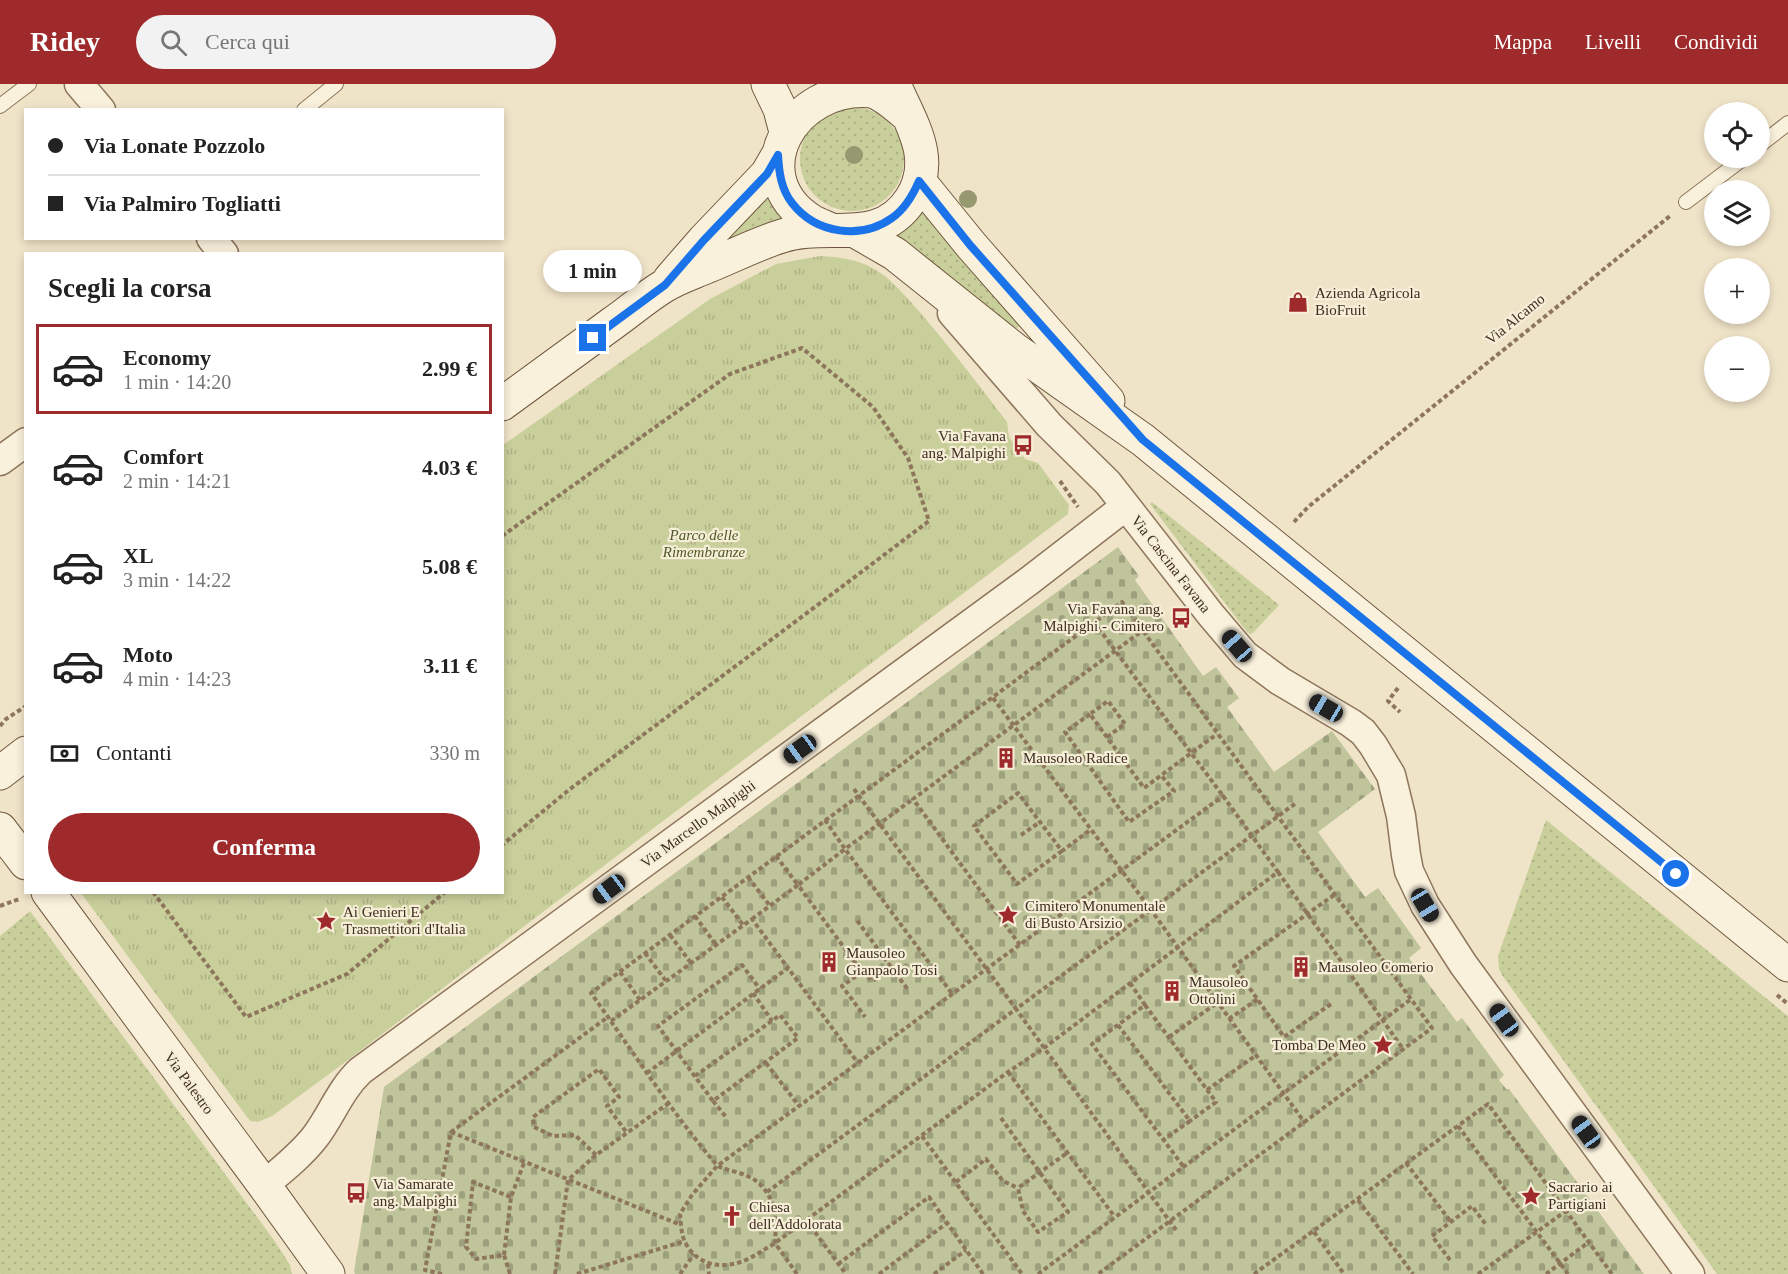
<!DOCTYPE html>
<html lang="it">
<meta charset="utf-8">
<style>
body{margin:0;font-family:Georgia,serif;background:#f2f2f2;color:#222;height:100vh;display:flex;flex-direction:column;font-size:22px;white-space:nowrap}
*{box-sizing:border-box;margin:0}
p{font-size:20px;color:#767676}
.icon{flex:none;width:33px;height:33px;fill:none;stroke:currentColor;stroke-width:2;stroke-linecap:round;stroke-linejoin:round}
.map{position:relative;flex:1;overflow:hidden}
.sheet{position:absolute;left:24px;top:168px;width:480px;height:642px;display:flex;flex-direction:column;background:#fff;border-radius:0px;box-shadow:0 3px 9px #0003}
.sheet>*{flex:none}
.guide{position:absolute;left:24px;top:24px;width:480px;height:132px;border-radius:0px;box-shadow:0 3px 9px #0003;display:grid;align-content:center;height:132px;padding:0 24px;background:#fff}
.fabs{position:absolute;left:1704px;top:18px;display:grid;gap:12px}
.fabs a{display:grid;place-items:center;width:66px;height:66px;border-radius:50%;background:#fff;box-shadow:0 3px 9px #0003;font-size:30px}
.end{position:absolute;width:27px;height:27px;margin:-14px;border:8px solid #1a73e8;background:#fff;box-shadow:0 0 0 3px #fff}
.from{border-radius:50%}
.bubble{position:absolute;height:42px;border-radius:21px;background:#fff;box-shadow:0 3px 9px #0003;font-size:20px;font-weight:700;line-height:42px;text-align:center}
.car{position:absolute;width:18px;height:36px;margin:-18px -9px;border-radius:8px;box-shadow:0 0 4px 2px #0007;background:linear-gradient(#222 24%,#8ab4d8 0 40%,#222 0 76%,#8ab4d8 0 86%,#222 0)}
.guide b{display:flex;align-items:center;gap:21px;height:57px;font-size:22px}
.guide b+b{border-top:2px solid #e0e0e0}
.guide i{width:15px;height:15px;background:#222}
ul{padding:0;list-style:none}
li{display:flex;align-items:center;gap:18px;height:90px;margin:0 12px 9px;padding:0 12px;border:3px solid transparent;border-radius:0px}
li div{flex:1}
li b{display:block;font-size:22px}
li em{font-style:normal;font-weight:700}
li.on{border-color:#9e2a2b}
li>.icon{width:54px;height:54px;stroke-width:1.5}
h2{padding:0 24px;font-size:27px;line-height:72px}
.pay{display:flex;align-items:center;gap:15px;height:66px;padding:0 24px;font-size:22px}
.pay p{margin-inline-start:auto}
.cta{display:flex;gap:12px;margin-top:auto;padding:12px 24px}
.cta a{flex:1;height:69px;border-radius:36px;background:#9e2a2b;color:#fff;font-size:24px;font-weight:700;line-height:69px;text-align:center}
header{display:flex;align-items:center;gap:36px;box-sizing:border-box;height:84px;padding:0 30px;background:#9e2a2b;color:#fff}
header strong{font-size:28px}
nav{display:flex;gap:33px;margin-inline-start:auto;font-size:21px}
.search{width:420px;height:54px;background:#f2f2f2;display:flex;align-items:center;gap:15px;box-sizing:border-box;padding:0 21px;border-radius:33px;color:#767676;font-size:22px}
.map>svg:first-child{display:block}
.grass{fill:url(#grass-dots)}
.cemetery{fill:url(#cemetery-stones)}
.park{fill:url(#park-tufts)}
.lines{fill:none;stroke-linecap:round;stroke-linejoin:round}
.lane-casing{stroke:#8d765c;stroke-width:16}
.street-casing{stroke:#8d765c;stroke-width:31}
.secondary-casing{stroke:#6f573f;stroke-width:35}
.path{stroke:#8d765c;stroke-width:4;stroke-dasharray:4.5 3;stroke-linecap:butt}
.lane{stroke:#faf1dc;stroke-width:14}
.street{stroke:#faf1dc;stroke-width:28}
.secondary{stroke:#faf1dc;stroke-width:33}
.tree{fill:#96986f}
.route{stroke:#1a73e8;stroke-width:8}
.labels{text-anchor:middle;stroke-width:4.5;stroke-linejoin:round;paint-order:stroke}
.poi-label{font-size:15px;fill:#3d2e20;stroke:#f7eed8;text-anchor:start}
.street-label{font-size:15px;fill:#3d2e20;stroke:#f7eed8}
.park-label{font-size:15px;font-style:italic;fill:#4d5a26;stroke:#f7eed8}
</style>
<header>
<strong>Ridey</strong>
<div class="search"><svg class="icon" aria-label="search" viewBox="0 0 24 24"><circle cx="10" cy="10" r="6"/><path d="M15 15l6 6"/></svg>Cerca qui</div>
<nav><a>Mappa</a><a>Livelli</a><a>Condividi</a></nav>
</header>
<div class="map">
<svg width="1788" height="1190" viewBox="0 0 1788 1190">
<defs>
<pattern id="grass-dots" width="8" height="8" patternUnits="userSpaceOnUse" patternTransform="scale(1.5)"><rect width="8" height="8" fill="#c9cf9b"/><path d="M2 2h.1M6 6h.1" fill="none" stroke="#aeb285" stroke-width="1.8" stroke-linecap="round"/></pattern>
<pattern id="cemetery-stones" width="16" height="16" patternUnits="userSpaceOnUse" patternTransform="scale(1.5)"><rect width="16" height="16" fill="#bfc49a"/><path d="M2 7V4a2 2 0 0 1 4 0v3zM10 15v-3a2 2 0 0 1 4 0v3z" fill="#9ca07d"/></pattern>
<pattern id="park-tufts" width="24" height="20" patternUnits="userSpaceOnUse" patternTransform="scale(1.5)"><rect width="24" height="20" fill="#c9cf9b"/><path d="M3 7l-1-3M5 7V3M7 7l1-3M15 17l-1-3M17 17v-4M19 17l1-3" fill="none" stroke="#aeb285"/></pattern>
</defs>
<rect width="100%" height="100%" fill="#f0e4c8"/>
<path class="grass" d="M800 75a52 52 0 1 1 104 0a52 52 0 1 1-104 0Z
M773,104l19,30 -78,35z
M923,124l99,117 -5,3 -4,-1 -125,-91z
M1152,418l127,103 -26,28 -3,1 -3,-2 -97,-128z
M1546,736l242,196v258h-71l-215,-299 -3,-6 -1,-13z
M30,827l244,329 16,25 2,9h-292v-338z"/>
<path class="cemetery" d="M1118,463l21,29 -4,4 68,96 13,-9 23,31 -12,9 47,65 58,-41 43,58 -57,43 47,65 13,-9 43,60 -12,10 48,64 5,-4 42,57 -5,5 8,10 2,-1 135,185h-1289l-1,-2 30,-185z"/>
<path class="park" d="M820,172c19,1 37,3 54,13 17,9 30,26 44,41 31,36 60,74 89,112l2,15 16,22 13,4 31,42 -1,9 -728,552 -68,50 -14,6 -8,-1 -169,-228 421,-1 1,-447 207,-146 66,-35z"/>
<g class="lines">
<g class="lane-casing">
<path id="lane" d="M0,22l29,-22
M304,26l32,-26
M1760,61l28,-22
M1686,118l58,-44"/>
</g>
<g class="street-casing">
<path id="street" d="M79,0l22,26
M211,154l13,16
M952,229l97,112 59,58 103,132 34,40 35,26 71,42 12,9 10,13 18,30 10,41 5,39 3,16 16,34 38,59 227,310
M0,377l26,-19
M264,1101c18,-15 37,-30 51,-48 16,-21 25,-47 45,-66l669,-490 97,-75"/>
</g>
<g class="secondary-casing">
<path id="secondary" d="M768,0l12,25 5,19
M919,97l52,64 137,156
M831,146c-6,-3 -15,-6 -21,-10 -68,-44 -19,-136 62,-129 13,4 24,15 34,23
M857,148l38,22 119,95 129,91 645,525
M670,195l34,-39 63,-66 11,-19
M502,320c37,-27 74,-54 111,-81 17,-12 33,-26 51,-37 13,-8 28,-13 42,-19 25,-10 50,-23 76,-31 46,-15 97,12 129,-37 26,-40 -1,-77 -17,-115
M0,689l26,-20
M0,745l26,34
M48,808l216,293 64,89"/>
</g>
<path class="path" d="M1060,397l18,26
M1294,438l14,-15 362,-291
M502,452l228,-162 72,-26 71,59 35,51 21,63 -138,104 -221,164 -68,56
M1094,538l129,174
M1398,604l-10,13 12,11
M993,614l158,212 154,213
M1090,630l-25,18 64,90 45,-31 -13,-16
M0,642l6,-7 20,-13
M1107,653l18,-13 -17,-23 -18,13 54,74 73,-54
M854,705l162,220 280,-206
M1223,712l55,76 -234,176 -36,24 -233,171c-8,5 -16,10 -25,15 -23,12 -52,10 -65,-16 -4,-8 -4,-19 -5,-28l12,-19 25,-29z
M825,736l20,29 68,-50
M1021,751l19,-13
M1062,767l-45,33 -43,-58 44,-33 44,58 28,-21
M776,772l22,29 47,-36 108,146
M1278,788l125,177
M748,793l22,29
M153,808l93,125 101,-43 98,-82
M722,813l21,28
M0,822l19,-7
M695,832l21,29
M752,835l46,-34 64,87 11,9 18,-14 -35,-48
M670,851l21,28
M1020,861l-107,-146 229,-168
M645,869l21,28
M891,883l18,24
M620,888l20,28
M862,888l-20,14 23,31
M1130,899l15,22 -53,39 91,122
M753,909l19,28
M1777,911l11,9
M1331,920l-47,33 -50,-71 100,-71
M1145,921l71,97 -26,19
M1229,935l29,-20
M611,937l141,-102 36,49
M1118,941l72,96 -27,19
M1169,953l48,-34
M766,979l33,43
M1008,988l106,144
M647,989l141,-105 70,95
M695,992l85,-61 18,23 -85,63 -55,-75 84,-61 18,24
M1207,1006l48,-34
M713,1017l13,16
M1001,1034l67,94 -30,20 -15,-21 -5,-23 49,-35
M1458,1042l110,148
M451,1048l230,93
M922,1052l100,138
M596,1071l-21,-20 -22,1 -19,-9 -1,-10 66,-48 20,28 -12,9 20,27
M1406,1079l45,59
M956,1098l30,-23 17,22 15,7
M767,1108l249,-183 160,221
M1358,1116l55,74
M806,1136l40,54
M1314,1148l30,42
M504,1171l7,-58 13,-34
M1450,1176l-18,-24 40,-30 15,20
M708,1180l1,10
M838,1180l91,-67 54,77
M442,1190l-17,-4 26,-138 157,-115
M510,1190l-6,-19 -28,4 -10,-12 7,-65 38,15
M555,1190l13,-94 28,-25 73,-52
M577,1190l108,-33
M680,1190l14,-20
M797,1190l-22,-31c1,-18 2,-38 -10,-53 -16,-22 -41,-16 -50,-27 -45,-53 -83,-113 -124,-170l531,-391 310,426 -334,246
M879,1190l68,-51
M934,1190l32,-24
M1038,1190l372,-274
M1254,1190l234,-170 124,170
M1478,1190l88,-63
M1546,1190l43,-32"/>
<use href="#lane" class="lane"/>
<use href="#street" class="street"/>
<use href="#secondary" class="secondary"/>
</g>
<g class="tree">
<circle cx="854" cy="71" r="9"/>
<circle cx="968" cy="115" r="9"/>
</g>
<g class="lines">
<path class="route" d="M593,254l72,-53 39,-45 63,-66 11,-19c1,17 3,34 14,48 24,31 69,37 100,15 13,-9 21,-23 27,-37l51,64 173,195 533,434"/>
</g>
<defs>
<g id="shop-bare" transform="scale(1.62)"><path d="M-5-2.5h2.3a2.7 3.5 0 0 1 5.4 0H5L5.5 6h-11ZM-1.5-2.5h3a1.5 2.3 0 0 0-3 0Z" fill="#9e2a2b" stroke="#f7eed8" stroke-width="2.5" paint-order="stroke"/></g>
<g id="bus-bare" transform="scale(1.62)"><path d="M-5-6H5V4H4V6H2V4H-2V6H-4V4H-5ZM-3.5-4V0h7V-4ZM-3.5 1.2v1.5H-2V1.2ZM2 1.2v1.5H3.5V1.2Z" fill="#9e2a2b" stroke="#f7eed8" stroke-width="2.5" paint-order="stroke"/></g>
<g id="building-bare" transform="scale(1.62)"><path d="M-4-6H4V6H1V3H-1V6H-4ZM-2.5-4.3h1.7v1.8h-1.7ZM.8-4.3h1.7v1.8H.8ZM-2.5-1h1.7V.8h-1.7ZM.8-1h1.7V.8H.8Z" fill="#9e2a2b" stroke="#f7eed8" stroke-width="2.5" paint-order="stroke"/></g>
<g id="sight-bare" transform="scale(1.62)"><path d="M0-6L1.8-2.2L6-1.7L2.9 1.2L3.7 5.4L0 3.3L-3.7 5.4L-2.9 1.2L-6-1.7L-1.8-2.2Z" fill="#9e2a2b" stroke="#f7eed8" stroke-width="2.5" paint-order="stroke"/></g>
<g id="church-bare" transform="scale(1.62)"><path d="M-1.2-6h2.4v3.5h3.3v2.4h-3.3V6h-2.4V-.1h-3.3v-2.4h3.3Z" fill="#9e2a2b" stroke="#f7eed8" stroke-width="2.5" paint-order="stroke"/></g>
</defs>
<g fill-rule="evenodd">
<use href="#shop-bare" x="1298" y="218"/>
<use href="#bus-bare" x="1023" y="361"/>
<use href="#bus-bare" x="1181" y="534"/>
<use href="#building-bare" x="1006" y="674"/>
<use href="#sight-bare" x="1008" y="831"/>
<use href="#sight-bare" x="326" y="837"/>
<use href="#building-bare" x="829" y="878"/>
<use href="#building-bare" x="1301" y="883"/>
<use href="#building-bare" x="1172" y="907"/>
<use href="#sight-bare" x="1383" y="961"/>
<use href="#bus-bare" x="356" y="1109"/>
<use href="#sight-bare" x="1531" y="1112"/>
<use href="#church-bare" x="732" y="1132"/>
</g>
<g class="labels">
<g class="poi-label">
<text x="1315" y="214">Azienda Agricola<tspan x="1315" dy="17">BioFruit</tspan></text>
<text x="1006" y="357" text-anchor="end">Via Favana<tspan x="1006" dy="17">ang. Malpighi</tspan></text>
<text x="1164" y="530" text-anchor="end">Via Favana ang.<tspan x="1164" dy="17">Malpighi - Cimitero</tspan></text>
<text x="1023" y="679">Mausoleo Radice</text>
<text x="1025" y="827">Cimitero Monumentale<tspan x="1025" dy="17">di Busto Arsizio</tspan></text>
<text x="343" y="833">Ai Genieri E<tspan x="343" dy="17">Trasmettitori d'Italia</tspan></text>
<text x="846" y="874">Mausoleo<tspan x="846" dy="17">Gianpaolo Tosi</tspan></text>
<text x="1318" y="888">Mausoleo Comerio</text>
<text x="1189" y="903">Mausoleo<tspan x="1189" dy="17">Ottolini</tspan></text>
<text x="1366" y="966" text-anchor="end">Tomba De Meo</text>
<text x="373" y="1105">Via Samarate<tspan x="373" dy="17">ang. Malpighi</tspan></text>
<text x="1548" y="1108">Sacrario ai<tspan x="1548" dy="17">Partigiani</tspan></text>
<text x="749" y="1128">Chiesa<tspan x="749" dy="17">dell'Addolorata</tspan></text>
</g>
<g class="street-label">
<text transform="translate(1515 235) rotate(-39)" y="5">Via Alcamo</text>
<text transform="translate(1171 480) rotate(52)" y="5">Via Cascina Favana</text>
<text transform="translate(698 740) rotate(-36)" y="5">Via Marcello Malpighi</text>
<text transform="translate(189 999) rotate(54)" y="5">Via Palestro</text>
</g>
<g class="park-label">
<text x="704" y="456">Parco delle<tspan x="704" dy="17">Rimembranze</tspan></text>
</g>
</g>
</svg>
<div class="fabs">
<a><svg class="icon" aria-label="locate" viewBox="0 0 24 24"><circle cx="12" cy="12" r="6"/><path d="M12 2v4M12 18v4M2 12h4M18 12h4"/></svg></a>
<a><svg class="icon" aria-label="layers" viewBox="0 0 24 24"><path d="M12 4l9 5-9 5-9-5zM3 14l9 5 9-5"/></svg></a>
<a>+</a>
<a>−</a>
</div>
<i class="end from" style="left:1676px;top:790px"></i>
<i class="end" style="left:593px;top:254px"></i>
<div class="bubble" style="left:543px;top:166px;width:99px">1 min</div>
<i class="car" style="left:1237px;top:562px;rotate:319deg"></i>
<i class="car" style="left:1326px;top:624px;rotate:300deg"></i>
<i class="car" style="left:800px;top:665px;rotate:234deg"></i>
<i class="car" style="left:609px;top:805px;rotate:233deg"></i>
<i class="car" style="left:1425px;top:821px;rotate:149deg"></i>
<i class="car" style="left:1504px;top:936px;rotate:324deg"></i>
<i class="car" style="left:1586px;top:1048px;rotate:324deg"></i>
<div class="guide">
<b><i class="from"></i>Via Lonate Pozzolo</b>
<b><i></i>Via Palmiro Togliatti</b>
</div>
<section class="sheet">
<h2>Scegli la corsa</h2>
<ul>
<li class="on"><svg class="icon" aria-label="car" viewBox="0 0 24 24"><path d="M5 17H2v-5l4-1 3-4h7l3 4 3 1v5h-3M9 17h6M6 11h13"/><circle cx="7" cy="17" r="2"/><circle cx="17" cy="17" r="2"/></svg><div><b>Economy</b><p>1 min · 14:20</p></div><em>2.99 €</em></li>
<li><svg class="icon" aria-label="car" viewBox="0 0 24 24"><path d="M5 17H2v-5l4-1 3-4h7l3 4 3 1v5h-3M9 17h6M6 11h13"/><circle cx="7" cy="17" r="2"/><circle cx="17" cy="17" r="2"/></svg><div><b>Comfort</b><p>2 min · 14:21</p></div><em>4.03 €</em></li>
<li><svg class="icon" aria-label="car" viewBox="0 0 24 24"><path d="M5 17H2v-5l4-1 3-4h7l3 4 3 1v5h-3M9 17h6M6 11h13"/><circle cx="7" cy="17" r="2"/><circle cx="17" cy="17" r="2"/></svg><div><b>XL</b><p>3 min · 14:22</p></div><em>5.08 €</em></li>
<li><svg class="icon" aria-label="car" viewBox="0 0 24 24"><path d="M5 17H2v-5l4-1 3-4h7l3 4 3 1v5h-3M9 17h6M6 11h13"/><circle cx="7" cy="17" r="2"/><circle cx="17" cy="17" r="2"/></svg><div><b>Moto</b><p>4 min · 14:23</p></div><em>3.11 €</em></li>
</ul>
<div class="pay"><svg class="icon" aria-label="cash" viewBox="0 0 24 24"><path d="M3 7h18v10H3z"/><circle cx="12" cy="12" r="2"/></svg>Contanti<p>330 m</p></div>
<div class="cta"><a>Conferma</a></div>
</section>
</div>
